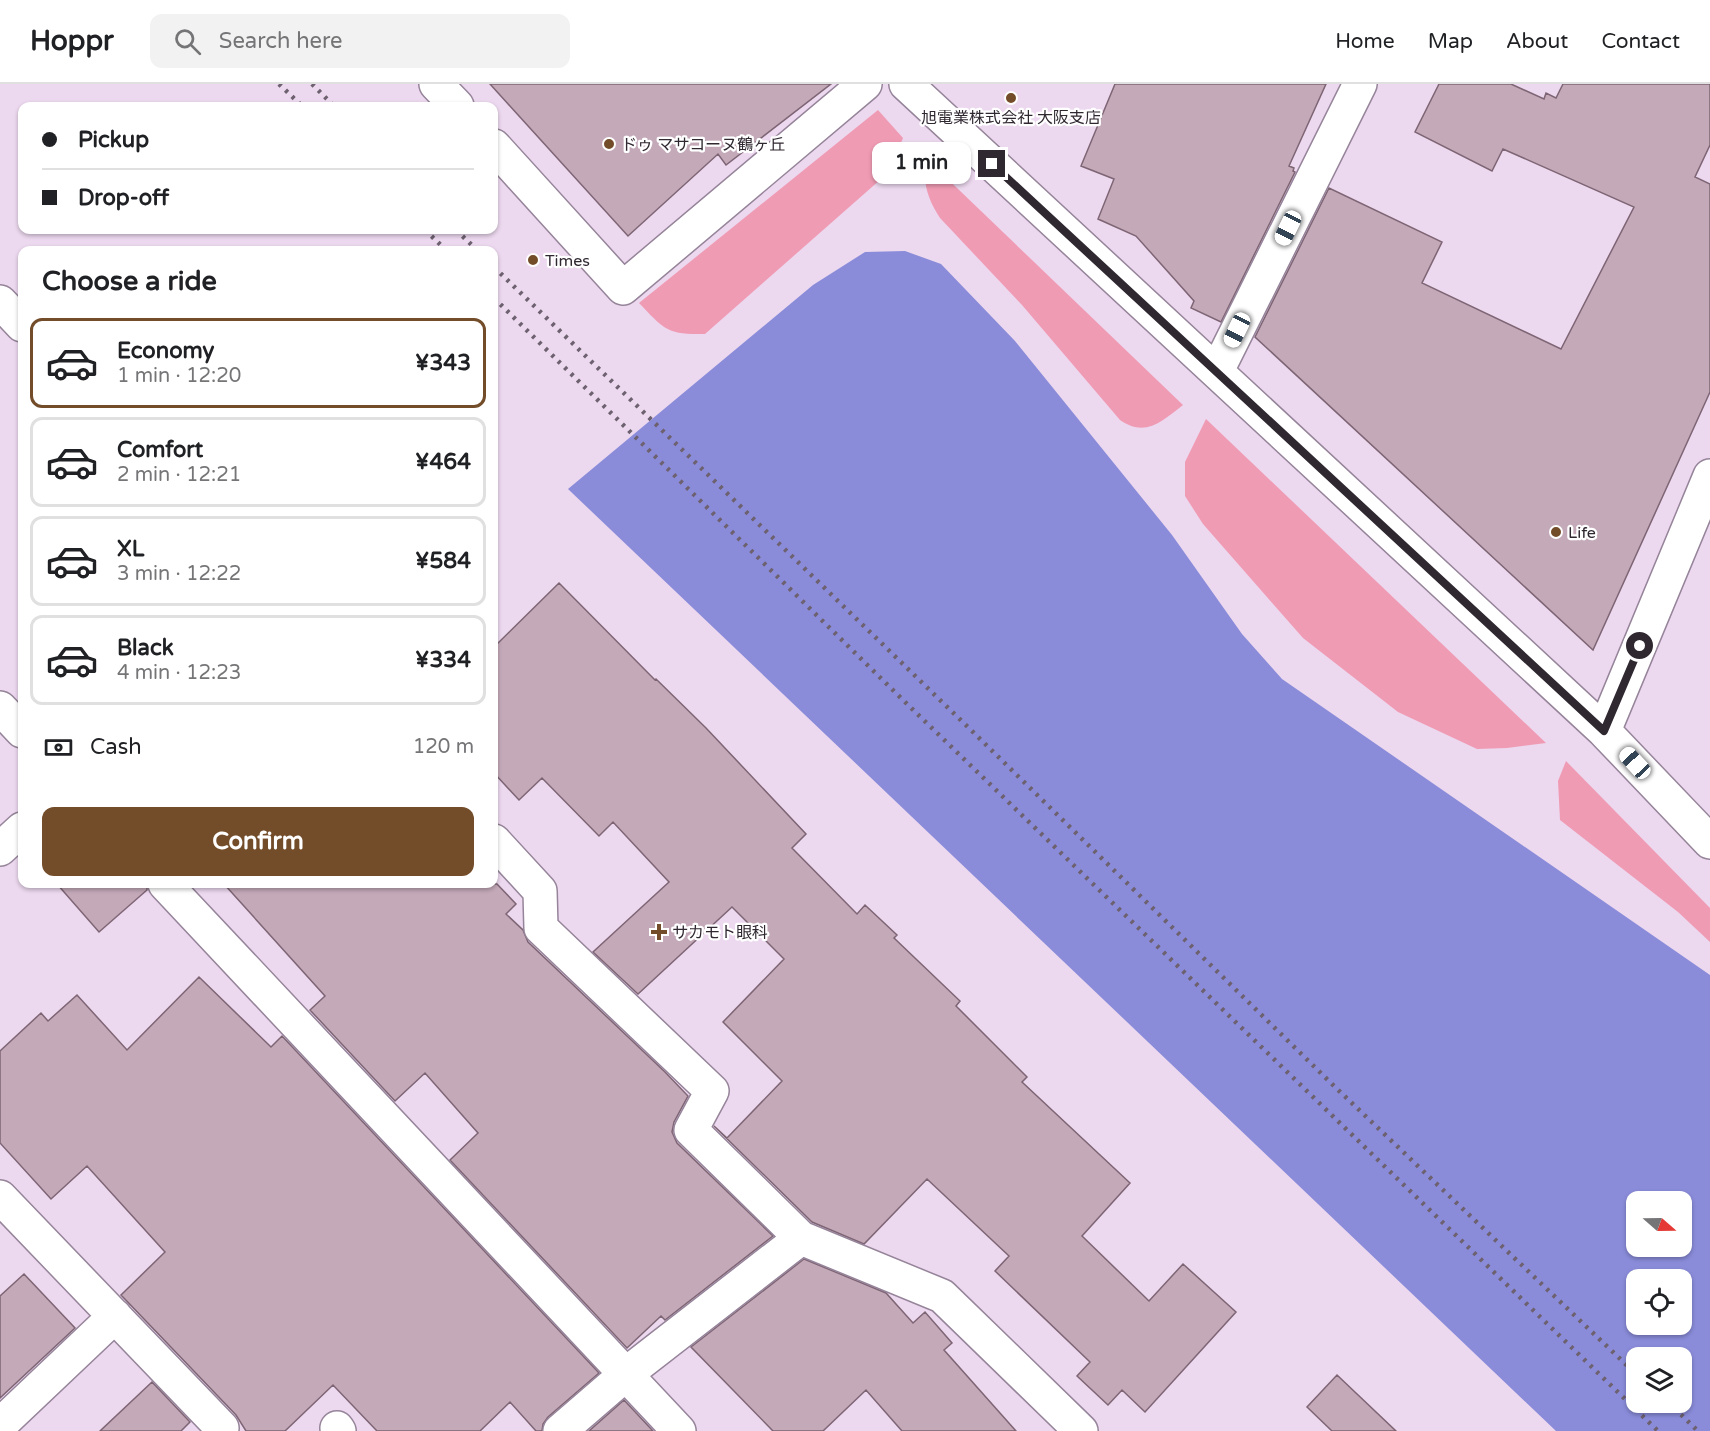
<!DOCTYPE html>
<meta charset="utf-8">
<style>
body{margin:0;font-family:"Varela Round","Noto Sans JP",sans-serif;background:#f2f2f2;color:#202124;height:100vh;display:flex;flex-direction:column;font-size:22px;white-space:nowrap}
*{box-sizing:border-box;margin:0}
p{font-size:20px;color:#757577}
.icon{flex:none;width:33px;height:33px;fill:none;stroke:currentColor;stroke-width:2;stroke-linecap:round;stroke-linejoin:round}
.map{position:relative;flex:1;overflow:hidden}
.details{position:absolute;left:18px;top:162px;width:480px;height:642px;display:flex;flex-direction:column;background:#fff;border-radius:12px;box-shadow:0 2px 4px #0004}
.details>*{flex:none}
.hud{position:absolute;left:18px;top:18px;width:480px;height:132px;border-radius:12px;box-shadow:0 2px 4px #0004;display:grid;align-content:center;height:132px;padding:0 24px;background:#fff}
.needle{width:39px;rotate:110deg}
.controls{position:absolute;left:1626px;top:1107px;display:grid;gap:12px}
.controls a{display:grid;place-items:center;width:66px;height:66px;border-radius:12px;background:#fff;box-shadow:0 2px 4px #0004;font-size:30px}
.end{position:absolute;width:27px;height:27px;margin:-14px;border:8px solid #302831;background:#fff;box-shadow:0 0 0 3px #fff}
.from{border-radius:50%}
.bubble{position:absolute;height:42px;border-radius:12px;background:#fff;box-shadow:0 2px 4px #0004;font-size:20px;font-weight:700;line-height:42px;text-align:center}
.car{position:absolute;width:18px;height:36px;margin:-18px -9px;border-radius:8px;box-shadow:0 0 4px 2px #0007;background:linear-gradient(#fff 24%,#345 0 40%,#fff 0 76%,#345 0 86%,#fff 0)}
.hud b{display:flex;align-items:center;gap:21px;height:57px;font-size:22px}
.hud b+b{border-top:2px solid #e0e0e0}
.hud i{width:15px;height:15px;background:#202124}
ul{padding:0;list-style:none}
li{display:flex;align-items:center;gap:18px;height:90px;margin:0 12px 9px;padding:0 12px;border:3px solid #e0e0e0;border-radius:12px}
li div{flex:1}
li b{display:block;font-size:22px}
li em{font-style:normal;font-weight:700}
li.selected{border-color:#734c2a}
li>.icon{width:54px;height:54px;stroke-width:1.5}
h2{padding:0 24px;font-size:27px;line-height:72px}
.pay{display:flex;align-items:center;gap:15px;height:66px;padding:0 24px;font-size:22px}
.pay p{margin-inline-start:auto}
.cta{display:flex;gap:12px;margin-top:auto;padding:12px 24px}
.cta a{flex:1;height:69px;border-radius:12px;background:#734c2a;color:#fff;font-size:24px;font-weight:700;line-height:69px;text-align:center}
header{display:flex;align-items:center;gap:36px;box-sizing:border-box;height:84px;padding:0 30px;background:#fff;border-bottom:2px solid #e0e0e0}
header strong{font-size:28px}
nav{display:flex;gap:33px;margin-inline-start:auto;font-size:21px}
.search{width:420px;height:54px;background:#f2f2f2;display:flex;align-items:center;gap:15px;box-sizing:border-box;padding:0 21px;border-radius:12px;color:#757577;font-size:22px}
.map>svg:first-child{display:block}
.green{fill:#f09bb4}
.water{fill:#8a8cda;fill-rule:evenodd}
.building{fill:#c4a9b9;stroke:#7e6574;stroke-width:1.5}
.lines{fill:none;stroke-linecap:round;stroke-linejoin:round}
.minor-casing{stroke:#96849a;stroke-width:36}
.minor{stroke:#fff;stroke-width:33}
.rail{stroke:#6d616f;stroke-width:4.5;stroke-dasharray:3 6;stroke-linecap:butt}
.route{stroke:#302831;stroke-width:8}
.poi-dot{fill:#734c2a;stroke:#fff;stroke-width:2}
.labels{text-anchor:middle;stroke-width:4.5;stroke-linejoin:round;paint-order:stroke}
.poi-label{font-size:16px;fill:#302831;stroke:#fff;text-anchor:start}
</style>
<header>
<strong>Hoppr</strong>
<div class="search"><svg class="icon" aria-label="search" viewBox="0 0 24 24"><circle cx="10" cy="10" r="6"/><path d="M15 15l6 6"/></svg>Search here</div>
<nav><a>Home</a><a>Map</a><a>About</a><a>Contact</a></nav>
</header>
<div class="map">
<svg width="1710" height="1347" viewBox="0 0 1710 1347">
<rect width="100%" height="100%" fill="#ecd8ef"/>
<path class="green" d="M878,26l25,28 -14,34 -184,162c-38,1 -41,-5 -66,-31z
M932,80l251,241c-21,16 -37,33 -63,15l-98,-115 -82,-87c-9,-14 -16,-29 -15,-47z
M1206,335l340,324 -39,5 -30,1 -79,-37 -95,-74 -100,-114 -18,-28v-34z
M1566,677l144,147v34l-32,-30 -118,-92 -2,-39z"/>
<path class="water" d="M905,167l36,13 74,77 157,194 70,99 40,45 428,296v456h-154l-988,-942 245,-204 52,-33zM1636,1118h46v44h-46zM1636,1196h46v44h-46zM1636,1274h46v44h-46z"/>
<path class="building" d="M490,0h341l-105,81 -8,-11 -90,82z
M1115,0h211l-37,82 5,2 -1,3 2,1 -74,150 -30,-14 3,-7 -58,-65 -38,-17 16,-40 -33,-13z
M1439,0h72l33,15 2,-6 10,5 7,-14h147v61l-15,32 15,7v208l-117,258 -338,-313 74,-149 113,54 -20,41 139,66 73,-142 -131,-58 -11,22 -77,-39z
M559,499l96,97 1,-1 50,49 100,106 -14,14 65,66 8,-9 32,30 -3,3 66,63 -4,5 71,71 -5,5 108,101 -48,53 67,65 34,-37 53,48 -91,100 -23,-22 -14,15 -31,-29 13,-14 -95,-91 14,-15 -82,-77 -63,65 -52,-22 -98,-96 13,12 55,-57 -59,-59 61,-63 -52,-52 -94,87 -45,-42 76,-70 -56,-60 -14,14 -57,-58 -23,22 -25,-27v-126z
M57,800h90v6l-48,42z
M224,800h273l19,20 -10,10 17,16 5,12 137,130 23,24 -14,26 -2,10 5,11 96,93 -108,84 -4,-4 -34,32 -177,-188 28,-27 -53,-60 -30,28 -85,-91 15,-14z
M199,893l72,70 11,-11 317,337 -51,44 -5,7 -1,7h-6l-26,-29 -30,29h-103l-44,-46 -48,46h-39l-10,-16 -115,-120 44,-43 -78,-86 -36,33 -51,-56v-92l41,-38 7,8 29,-26 50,55z
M804,1175l82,34 27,30 12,-11 27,31 -8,7 72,81h-114l-36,-41 -43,41h-50l-82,-84z
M24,1190l51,54 -75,70v-102z
M1337,1291l59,56h-64l-25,-24z
M152,1298l38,40 -9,9h-81z
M624,1316l29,31h-64z"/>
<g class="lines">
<g class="minor-casing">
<path id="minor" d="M436,0l21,22
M906,0l698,647 106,111
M494,62l129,142 242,-204
M0,218l22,23
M1217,287l143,-287
M0,624l22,23
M1604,647l106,-255
M494,757l46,50 1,37 171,163 -21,39 110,108 141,58 139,135
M0,765l22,-20
M165,800l514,547
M0,1113l222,231
M0,1341l115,-109
M337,1344l2,3
M560,1347l66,-57 175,-136"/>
</g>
<use href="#minor" class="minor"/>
<path class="rail" d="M279,0l23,22
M312,0l22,22
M425,146l21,20
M456,146l21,20
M494,183l480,466 360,353 302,288
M494,214l409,402 755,731
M1668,1318l30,29"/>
</g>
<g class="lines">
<path class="route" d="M992,80l612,567 36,-85"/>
</g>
<g class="poi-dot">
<circle cx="1011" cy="14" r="6"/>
<circle cx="609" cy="60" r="6"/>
<circle cx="533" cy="176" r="6"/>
<circle cx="1556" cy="448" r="6"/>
<path d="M656 839h6v6h6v6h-6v6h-6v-6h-6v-6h6z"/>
</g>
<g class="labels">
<g class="poi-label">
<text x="1011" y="39" text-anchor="middle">旭電業株式会社 大阪支店</text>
<text x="621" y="66">ドゥ マサコーヌ鶴ヶ丘</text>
<text x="545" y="182">Times</text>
<text x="1568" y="454">Life</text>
<text x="672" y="854">サカモト眼科</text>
</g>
</g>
</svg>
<div class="controls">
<a><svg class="needle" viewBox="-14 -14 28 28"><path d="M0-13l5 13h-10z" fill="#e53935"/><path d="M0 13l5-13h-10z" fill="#757577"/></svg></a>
<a><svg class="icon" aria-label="locate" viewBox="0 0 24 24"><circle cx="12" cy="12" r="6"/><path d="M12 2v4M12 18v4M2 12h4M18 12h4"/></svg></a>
<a><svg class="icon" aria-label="layers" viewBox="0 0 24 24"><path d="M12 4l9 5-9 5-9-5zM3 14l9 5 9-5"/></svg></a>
</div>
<i class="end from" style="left:1640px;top:562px"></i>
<i class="end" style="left:992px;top:80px"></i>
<div class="bubble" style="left:872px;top:58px;width:99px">1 min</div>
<i class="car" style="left:1288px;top:144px;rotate:206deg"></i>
<i class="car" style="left:1237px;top:246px;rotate:206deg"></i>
<i class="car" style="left:1635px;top:679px;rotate:317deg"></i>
<div class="hud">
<b><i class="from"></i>Pickup</b>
<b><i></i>Drop-off</b>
</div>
<section class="details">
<h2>Choose a ride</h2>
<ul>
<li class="selected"><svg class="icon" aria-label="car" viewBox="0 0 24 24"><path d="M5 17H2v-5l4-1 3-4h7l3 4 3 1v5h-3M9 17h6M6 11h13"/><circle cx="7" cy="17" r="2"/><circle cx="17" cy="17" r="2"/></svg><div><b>Economy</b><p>1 min · 12:20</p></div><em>¥343</em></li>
<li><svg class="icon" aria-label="car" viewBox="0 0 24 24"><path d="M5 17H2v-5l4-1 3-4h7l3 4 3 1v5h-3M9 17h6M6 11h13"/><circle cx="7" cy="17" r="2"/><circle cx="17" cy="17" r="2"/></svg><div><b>Comfort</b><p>2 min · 12:21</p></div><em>¥464</em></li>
<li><svg class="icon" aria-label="car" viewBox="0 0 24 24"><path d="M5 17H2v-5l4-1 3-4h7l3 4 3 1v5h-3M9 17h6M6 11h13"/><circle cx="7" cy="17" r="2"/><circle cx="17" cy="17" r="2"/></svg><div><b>XL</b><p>3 min · 12:22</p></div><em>¥584</em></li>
<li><svg class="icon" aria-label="car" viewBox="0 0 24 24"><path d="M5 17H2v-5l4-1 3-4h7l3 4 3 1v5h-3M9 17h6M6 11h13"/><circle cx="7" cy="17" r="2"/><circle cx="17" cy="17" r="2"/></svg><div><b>Black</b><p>4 min · 12:23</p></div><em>¥334</em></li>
</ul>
<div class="pay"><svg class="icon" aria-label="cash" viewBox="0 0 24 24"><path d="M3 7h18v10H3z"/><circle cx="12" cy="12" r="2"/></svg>Cash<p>120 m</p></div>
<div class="cta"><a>Confirm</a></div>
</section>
</div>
